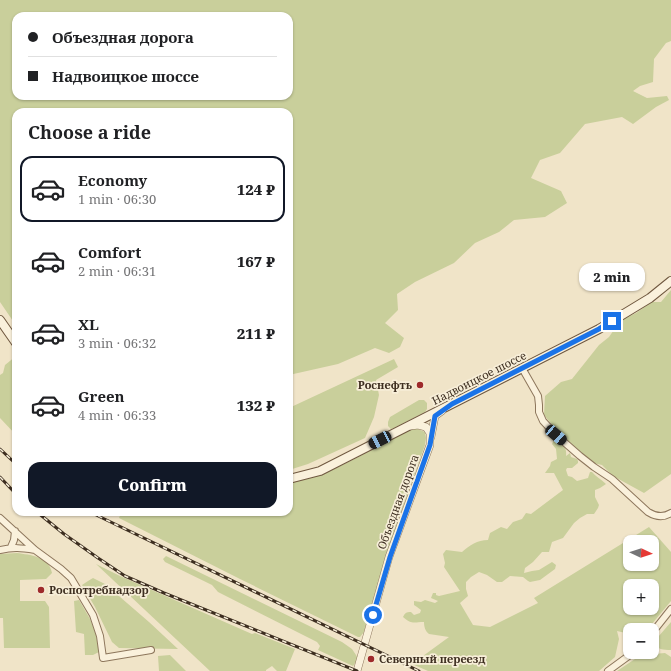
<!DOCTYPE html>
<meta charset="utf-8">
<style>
body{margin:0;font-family:"Noto Serif",serif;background:#f2f2f2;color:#202124;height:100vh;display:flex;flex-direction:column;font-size:15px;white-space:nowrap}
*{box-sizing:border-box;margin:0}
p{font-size:13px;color:#757577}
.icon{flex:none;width:22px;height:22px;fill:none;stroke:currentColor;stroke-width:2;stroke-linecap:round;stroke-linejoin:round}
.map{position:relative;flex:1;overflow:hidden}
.drawer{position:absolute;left:12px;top:108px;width:281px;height:408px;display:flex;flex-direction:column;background:#fff;border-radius:12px;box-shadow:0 1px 3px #0004}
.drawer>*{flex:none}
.guide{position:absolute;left:12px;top:12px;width:281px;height:88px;border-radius:12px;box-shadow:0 1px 3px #0004;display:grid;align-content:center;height:88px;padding:0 16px;background:#fff}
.needle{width:26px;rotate:94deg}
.tools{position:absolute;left:623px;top:535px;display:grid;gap:8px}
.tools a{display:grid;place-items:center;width:36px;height:36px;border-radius:8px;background:#fff;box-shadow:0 1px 3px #0004;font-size:20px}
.end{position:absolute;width:18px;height:18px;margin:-9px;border:5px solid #1a73e8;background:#fff;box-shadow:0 0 0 2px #fff}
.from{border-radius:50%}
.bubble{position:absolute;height:28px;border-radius:12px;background:#fff;box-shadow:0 1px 3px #0004;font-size:13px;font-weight:800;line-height:28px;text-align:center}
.car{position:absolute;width:12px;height:24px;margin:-12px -6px;border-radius:5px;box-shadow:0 0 3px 1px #0007;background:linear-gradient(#222 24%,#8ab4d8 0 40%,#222 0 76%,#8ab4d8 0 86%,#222 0)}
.guide b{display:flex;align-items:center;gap:14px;height:38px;font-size:15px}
.guide b+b{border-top:1px solid #e0e0e0}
.guide i{width:10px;height:10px;background:#202124}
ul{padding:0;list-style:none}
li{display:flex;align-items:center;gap:12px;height:66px;margin:0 8px 6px;padding:0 8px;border:2px solid transparent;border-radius:12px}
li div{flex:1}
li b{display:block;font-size:15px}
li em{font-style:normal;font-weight:800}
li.current{border-color:#111827}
li>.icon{width:36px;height:36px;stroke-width:1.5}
h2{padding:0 16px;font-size:18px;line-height:48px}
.primary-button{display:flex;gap:8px;margin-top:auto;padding:8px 16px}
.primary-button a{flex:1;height:46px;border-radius:12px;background:#111827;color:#fff;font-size:16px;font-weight:800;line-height:46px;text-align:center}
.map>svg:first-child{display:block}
.green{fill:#c9cf9b;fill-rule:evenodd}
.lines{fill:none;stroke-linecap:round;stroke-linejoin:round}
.minor-casing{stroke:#8d765c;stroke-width:8}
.tertiary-casing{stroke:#8d765c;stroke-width:8}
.secondary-casing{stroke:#6f573f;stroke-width:10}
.minor{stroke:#faf1dc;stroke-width:6}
.tertiary{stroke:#faf1dc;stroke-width:7}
.secondary{stroke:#faf1dc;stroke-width:8}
.rail-casing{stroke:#3d2e20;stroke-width:3}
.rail{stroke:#f7eed8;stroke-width:1.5;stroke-dasharray:4.5;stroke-linecap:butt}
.route{stroke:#1a73e8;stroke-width:5}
.poi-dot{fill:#9e2a2b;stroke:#f7eed8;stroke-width:1.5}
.labels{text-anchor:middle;stroke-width:3.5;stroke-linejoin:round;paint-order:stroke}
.street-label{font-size:11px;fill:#3d2e20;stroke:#f7eed8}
.poi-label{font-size:11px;font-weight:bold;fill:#3d2e20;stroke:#f7eed8;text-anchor:start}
</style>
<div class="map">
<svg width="671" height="671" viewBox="0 0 671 671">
<rect width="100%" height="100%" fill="#f0e4c8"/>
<path class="green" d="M0,0h671v41l-5,2 -12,16 -1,23 -13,4 -7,5 14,7 20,-2 2,4 -13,7 -23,17 -11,-7 -37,7 -25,29 -20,7 -9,18 30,13 6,12 -22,14 -31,3 -15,12 -24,11 -21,20 -39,19 -18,12 1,16 -13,13 19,15 -4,9 -11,6 -14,-5 -37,16 -49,11v-263h-273v213l-1,-1 -15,-22zM16,16h273v80h-273z
M671,290v184l-27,19 -31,-17 -11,-11 -9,-2 -36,-32 -13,-16 1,-19 16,-14 11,-3 27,-34 10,-8 11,-16 16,-8 16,-11h9z
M16,356v79l-16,-17v-43l3,-2 2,-8z
M394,359l4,8 -22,13 3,15 -5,22 -9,21 -57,26 -19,6v-62z
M419,400h5l3,3v6l-2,3 -31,16 -3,1 -3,-3v-4l2,-5z
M412,429h6l7,3 1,6 -1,7 -39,110 -22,77 -4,5h-2l-118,-58 -121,-61 2,-5 -1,-1h169v-30c26,-2 50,-15 73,-27 16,-9 33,-17 50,-26z
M557,439c6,5 10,8 9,17l4,-3 1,4 6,2 1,2v2l-6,5h-5l-1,2 2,6 4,1 5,4 11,-3 2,-6h2c4,5 9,7 14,12l-6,4 -5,2v7l4,8 -1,3 -4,6h-7l-7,4 -6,5 -11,15 -11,4 -3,10h-7l-9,10 -8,6 -1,5 8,-2 7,-1 13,-8 4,3 -1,4 -15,11 -10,2 -2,-1 -5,-4 -13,-1 -8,6h-5l-10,-7 -8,-3 -8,5 -5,5v7l2,7 -8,7 13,22 17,2 48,-24 -4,-5 115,-71 22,25v49l-24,29h-17v4l-13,-3 2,8 -4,18 -16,14h-171l-16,-7 37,-27 -20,-3c-4,-3 -5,-8 -5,-12 -10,0 -12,3 -21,-5 2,-4 3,-5 8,-5l3,3 6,-2 1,-3 -4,-3 -3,-2v-4l7,1 4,-2 10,3 3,-2 -7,-3 2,-5h3v2l3,1 21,-5 -16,-24 1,-4 -2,-9 3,-4 16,2c8,-7 15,-12 26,-12l2,-7 11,-6 6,2 6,-7 9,-3 4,-6 5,1 32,-24 -9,-17h-9l5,-7 1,-4 6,-3 -1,-10 -4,-5 2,-4zM630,542h22v22h-22zM630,586h22v22h-22z
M17,553c13,2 32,3 35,20l-6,6 -26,1v21h25l4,6 1,41h-46l-1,-30h-3v-64z
M166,556l176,86 10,7 6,9 -1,3 -4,5 -35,-16 2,-4 -3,-4 -99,-50 -6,-7 -47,-23 -2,-3z
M96,564l24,12 132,58 3,-1 40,16 -9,22h-9l-5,-5 -6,4v1h-56z
M93,578l12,6 44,38 29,27 -59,-1 -7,-6 -17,-35 -13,-22 6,-4z
M79,600l11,19 6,15 3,18 -6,3h-8l-1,-21 -8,-2 -2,-31z
M671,622v28c-8,0 -13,-1 -19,-6z
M665,653l6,4v14h-54l24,-16z
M170,655l16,16h-27l-1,-15z"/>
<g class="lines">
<g class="minor-casing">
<path id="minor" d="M522,368l16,28 1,9v7l4,9 13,14 24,21 14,11 18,12 36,33c8,5 15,6 23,1
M0,518l35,32 26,19 10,9 22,37 7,21 3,22 48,-8
M11,547l3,-7 1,-9
M0,550c14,-3 21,-2 35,0
M652,633l19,-24
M608,671l26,-19"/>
</g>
<g class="tertiary-casing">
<path id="tertiary" d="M431,437l4,-21 7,-5
M357,671l32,-114 41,-112v-12l-4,-6 -8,-2 -7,1"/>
</g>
<g class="secondary-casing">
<path id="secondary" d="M0,320l16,23
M289,479l31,-8 279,-142 51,-31 21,-17"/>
</g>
<use href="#minor" class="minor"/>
<use href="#tertiary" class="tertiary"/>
<use href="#secondary" class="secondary"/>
<g class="rail-casing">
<path id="rail" d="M0,449l16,15
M0,477l16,17
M37,512l27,22 34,24 27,18 39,17 193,78
M90,512l329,159"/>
</g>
<use href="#rail" class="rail"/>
</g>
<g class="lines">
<path class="route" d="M373,615l17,-58 40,-112 5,-29 17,-12 147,-75 13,-8"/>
</g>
<g class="poi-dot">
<circle cx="420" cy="385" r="4"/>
<circle cx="41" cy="590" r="4"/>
<circle cx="371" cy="659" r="4"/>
</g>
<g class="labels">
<g class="street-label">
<text transform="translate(479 378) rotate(-27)" y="4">Надвоицкое шоссе</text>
<text transform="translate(398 502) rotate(-70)" y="4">Объездная дорога</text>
</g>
<g class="poi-label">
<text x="412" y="389" text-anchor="end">Роснефть</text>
<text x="49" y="594">Роспотребнадзор</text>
<text x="379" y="663">Северный переезд</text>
</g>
</g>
</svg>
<div class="tools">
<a><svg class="needle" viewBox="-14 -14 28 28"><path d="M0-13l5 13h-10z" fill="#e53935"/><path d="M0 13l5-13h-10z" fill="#757577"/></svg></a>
<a>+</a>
<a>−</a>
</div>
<i class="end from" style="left:373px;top:615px"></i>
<i class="end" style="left:612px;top:321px"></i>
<div class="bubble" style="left:579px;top:263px;width:66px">2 min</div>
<i class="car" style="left:556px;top:435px;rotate:131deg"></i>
<i class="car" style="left:380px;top:440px;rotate:243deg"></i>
<div class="guide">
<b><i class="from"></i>Объездная дорога</b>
<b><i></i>Надвоицкое шоссе</b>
</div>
<section class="drawer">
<h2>Choose a ride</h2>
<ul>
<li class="current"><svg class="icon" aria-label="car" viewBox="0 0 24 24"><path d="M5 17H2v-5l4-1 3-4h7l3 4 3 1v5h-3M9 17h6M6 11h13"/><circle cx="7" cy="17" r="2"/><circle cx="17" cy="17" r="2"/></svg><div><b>Economy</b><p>1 min · 06:30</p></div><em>124 ₽</em></li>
<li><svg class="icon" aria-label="car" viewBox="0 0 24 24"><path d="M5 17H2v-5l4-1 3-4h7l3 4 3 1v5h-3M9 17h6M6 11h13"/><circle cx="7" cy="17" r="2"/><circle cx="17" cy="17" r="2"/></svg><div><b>Comfort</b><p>2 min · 06:31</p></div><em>167 ₽</em></li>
<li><svg class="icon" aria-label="car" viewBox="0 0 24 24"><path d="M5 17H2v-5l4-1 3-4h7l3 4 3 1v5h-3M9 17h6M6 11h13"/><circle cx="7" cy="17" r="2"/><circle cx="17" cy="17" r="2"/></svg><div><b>XL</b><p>3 min · 06:32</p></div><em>211 ₽</em></li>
<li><svg class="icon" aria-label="car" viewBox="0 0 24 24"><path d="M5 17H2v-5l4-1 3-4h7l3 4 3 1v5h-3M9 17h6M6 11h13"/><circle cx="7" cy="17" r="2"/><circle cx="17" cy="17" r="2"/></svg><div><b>Green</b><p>4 min · 06:33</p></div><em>132 ₽</em></li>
</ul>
<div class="primary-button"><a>Confirm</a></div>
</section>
</div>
